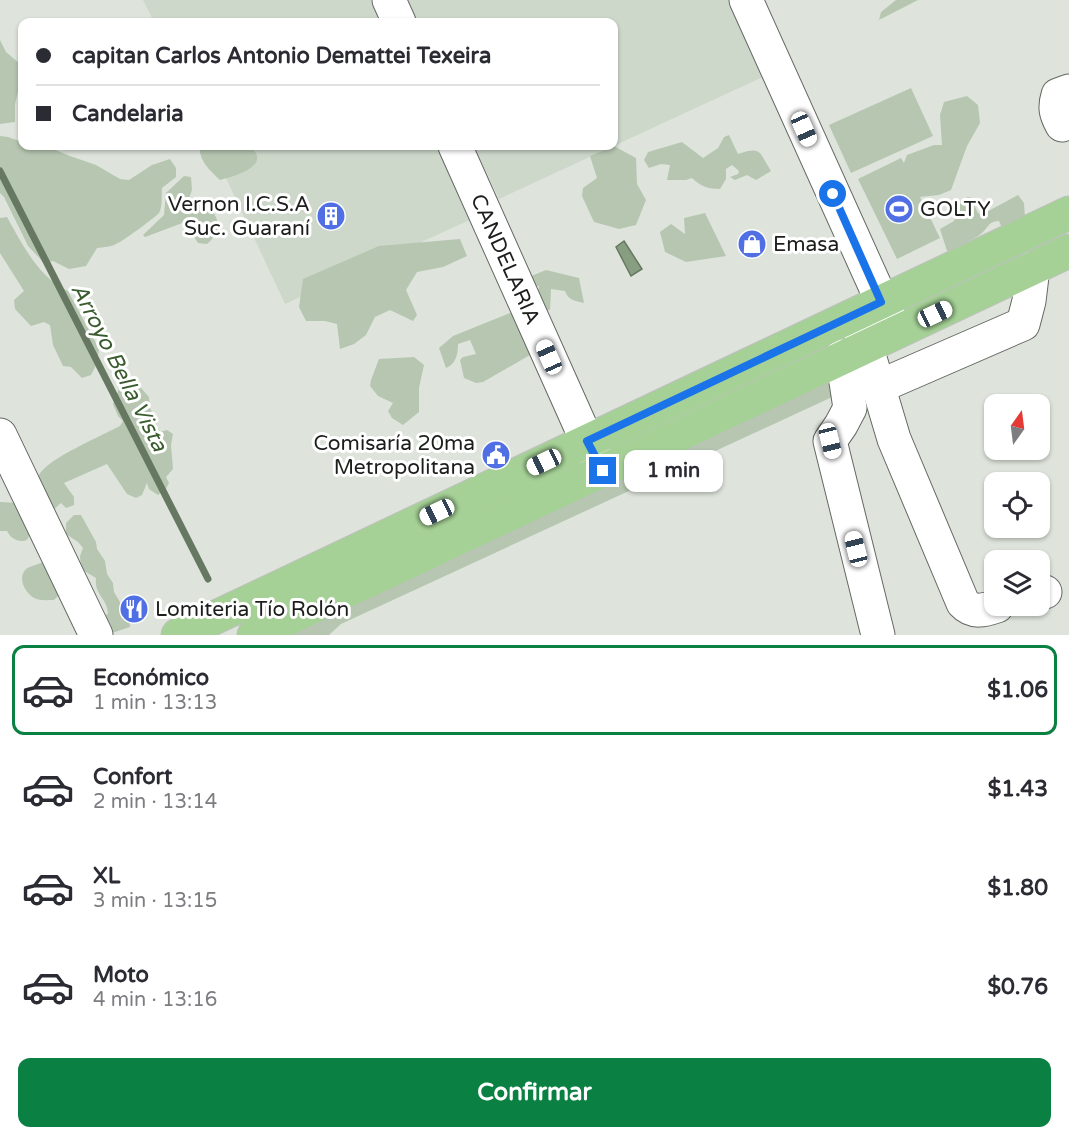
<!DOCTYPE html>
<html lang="es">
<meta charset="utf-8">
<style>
body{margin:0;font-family:"Varela Round",sans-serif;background:#f7f7f7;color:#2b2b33;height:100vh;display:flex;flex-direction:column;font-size:22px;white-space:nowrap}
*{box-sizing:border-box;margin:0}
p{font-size:20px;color:#7c7c81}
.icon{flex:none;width:33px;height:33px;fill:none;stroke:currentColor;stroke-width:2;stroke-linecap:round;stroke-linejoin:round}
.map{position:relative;height:635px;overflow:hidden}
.drawer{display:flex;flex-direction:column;background:#fff;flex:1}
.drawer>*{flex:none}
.guide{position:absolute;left:18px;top:18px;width:600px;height:132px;border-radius:12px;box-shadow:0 2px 4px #0004;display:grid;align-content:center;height:132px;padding:0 18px;background:#fff}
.needle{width:39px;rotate:14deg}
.tools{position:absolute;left:984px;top:394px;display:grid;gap:12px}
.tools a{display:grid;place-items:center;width:66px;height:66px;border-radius:12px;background:#fff;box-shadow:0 2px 4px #0004;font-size:30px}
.end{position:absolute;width:27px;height:27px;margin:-14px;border:8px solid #1a73e8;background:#fff;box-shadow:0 0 0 3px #fff}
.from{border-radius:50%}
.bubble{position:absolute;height:42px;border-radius:12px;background:#fff;box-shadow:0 2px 4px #0004;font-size:20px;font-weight:700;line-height:42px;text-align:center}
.car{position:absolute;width:18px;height:36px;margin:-18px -9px;border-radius:8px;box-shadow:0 0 4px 2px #0007;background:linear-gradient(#fff 24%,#345 0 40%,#fff 0 76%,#345 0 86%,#fff 0)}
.guide b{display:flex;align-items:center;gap:21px;height:57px;font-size:22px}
.guide b+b{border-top:2px solid #e1e1e2}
.guide i{width:15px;height:15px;background:#2b2b33}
ul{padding:10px 0 0;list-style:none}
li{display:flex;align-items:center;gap:18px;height:90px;margin:0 12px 9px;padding:0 6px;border:3px solid transparent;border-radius:12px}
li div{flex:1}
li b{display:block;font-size:22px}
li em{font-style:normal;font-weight:700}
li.on{border-color:#0b8043}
li>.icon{width:54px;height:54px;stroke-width:1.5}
.action{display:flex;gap:12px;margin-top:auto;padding:12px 18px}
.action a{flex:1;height:69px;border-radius:12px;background:#0b8043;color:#fff;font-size:24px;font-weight:700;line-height:69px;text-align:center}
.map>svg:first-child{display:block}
.built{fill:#cdd7ca}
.green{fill:#b6c6b1}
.water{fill:#879e80;stroke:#677862;stroke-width:1.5}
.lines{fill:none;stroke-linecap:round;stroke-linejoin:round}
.stream{stroke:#677862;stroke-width:7}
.minor-casing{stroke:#646963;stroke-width:35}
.highway-casing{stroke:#bfc0bf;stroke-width:35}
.minor{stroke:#fff;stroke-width:33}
.highway{stroke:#a5d196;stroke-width:33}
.route{stroke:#1a73e8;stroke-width:8}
.labels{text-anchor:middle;stroke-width:6;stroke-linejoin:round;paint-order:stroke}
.poi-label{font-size:21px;fill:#1c1e1c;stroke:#fff;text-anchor:start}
.street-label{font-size:21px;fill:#1c1e1c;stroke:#fff}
.water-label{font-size:22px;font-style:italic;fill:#3a5b2d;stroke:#fff}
</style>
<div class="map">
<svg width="1069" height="635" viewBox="0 0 1069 635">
<rect width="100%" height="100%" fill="#dee4dc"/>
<path class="built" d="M143,0h228l11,22h-228z
M406,0h336l34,71 -277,128 -25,-53h140v-124h-197z
M211,146h227l34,73 -187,85z"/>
<path class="green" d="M896,0h22l-39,20 2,-8z
M0,40l6,12 13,11 1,21 -5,20v18l-15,2z
M911,88l22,48 -82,37 -22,-48z
M967,96l11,9 2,18 -13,23 -16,44 -12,5 -19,2 20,41 -43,21 -39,-80 43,-21 3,5 3,-8 27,-10h8l-2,-30 4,-13z
M729,135l9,19c24,-8 21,-2 33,17l-15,9 -9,-5 -12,5 -5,-3 8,-3 1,-3 -7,-6 -6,4v10l-6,10c-12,0 -20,-3 -28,-11l-6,2h-19l3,-15 -9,-1 -12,4 -5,-8 4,-8 34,-10 21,16 15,-10 6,-11z
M0,136l8,1 14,5v4h24l24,10 26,9 24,14 9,1 23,-15 18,-6 6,9v9l-14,11c-1,8 1,18 -3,25 -2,3 -37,29 -43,31 -5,3 -12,3 -19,4l-11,18 -17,3 -16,-8 -9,2 -16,-17 -24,-49 -4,-4z
M200,146h49c25,19 -14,30 -29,34 -10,-9 -22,-20 -20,-34z
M614,146l22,12 1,26 9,16 -10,25 -17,4 -25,-7 -12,-26 1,-8 14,-10 -7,-22z
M184,176l7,1 1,13 -5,14 6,1 6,-4 9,1c10,19 17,26 -1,42l-9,-1 -13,-21 -40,15 -2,-2 21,-20 2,-22z
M1018,195l6,8 1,15 -21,15 -5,-12c-10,0 -10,5 -16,11 -5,5 -13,8 -18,12l1,5 -19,2 -7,-22 14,-8 3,-13 8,-10 5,-1 8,16 3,2z
M705,213l21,43 -40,6 -21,-10 -5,-20 11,-8 14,10 -1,-16z
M7,217c15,27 32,61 61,74l31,58 -2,14 -6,12 -9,3 -11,-11 -8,-1 -10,-21 -3,-20 -6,-3 -13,4 -16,-17 -1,-9 10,-9 -24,-38v-35z
M460,239l7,17 -24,11 -26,5 -11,18 11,25 -4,6 -23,-11 -15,7 -9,18 -12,9 -14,5 -3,-25 -12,-3h-19l-7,-14 4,-28 76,-33z
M546,270l33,8 5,25c-9,-2 -16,-3 -19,-12l-14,-2 -1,21h-7l-5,-17 1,-7h-12l2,-9z
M515,311l23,33 -8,11 -47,27 -7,1 -12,-5 -4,-18 3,-3 13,-3 -6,-14 -12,4c0,10 -2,20 -12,24l-7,-20 14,-12z
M414,357l10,8 -5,23v24l-16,13 -11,-7 -4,-7 5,-8 -15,-7 -8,-10 1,-6 8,-21z
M831,379l2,17 -3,2 -489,226 -12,11h-43z
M131,381l10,7 8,9 1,11 10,24 7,-2 6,4 -2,11 2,24 -7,8 3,6 -3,6 -8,6 -9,-6 -2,-6 -5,12 -6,3 -9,-4 -20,-30 -43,19 10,14v8l-8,3 -5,-5 -9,8 -15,-27c1,-3 1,-7 2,-9 8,-16 64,-40 81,-49l3,-5 -5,-5 -5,-12 7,-18z
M0,502l17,1 13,31 -3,6c-8,3 -16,-1 -20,-9h-7z
M74,515h7l15,27 1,7 8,12 2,13 6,9 1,9 15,25 1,10 -18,6 -8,-3 -2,-14 6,-2c0,-15 -14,-19 -12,-36l-15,-9 -1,-13 3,-8 -5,-6 -12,-8v-11z
M44,562l18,30 -8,8c-6,0 -15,1 -20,-2 -9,-5 -17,-20 -8,-29 4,-3 13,-5 18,-7z"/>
<path class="water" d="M624,241l18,28 -11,7 -15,-29z"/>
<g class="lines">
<path class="stream" d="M0,171l208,408"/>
<g class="minor-casing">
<g id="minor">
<path d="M389,0l10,22"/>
<path d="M746,0l148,328"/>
<path d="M1062,125c-6,-11 -8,-17 -4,-30l11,-4"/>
<path id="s1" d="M455,146l132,295 13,25"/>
<path d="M855,320l11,25 28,94 69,164c10,11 22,7 34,3"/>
<path d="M842,356l8,52 -9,17 -11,16 48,194"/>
<path d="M878,387l145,-63 6,-23 4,-33"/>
<path d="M0,435l96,200"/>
<path d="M1040,593l5,-1"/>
</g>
</g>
<g class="highway-casing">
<path id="highway" d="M178,635l891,-422
M254,635l815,-384"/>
</g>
<use href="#minor" class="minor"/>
<use href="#highway" class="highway"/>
</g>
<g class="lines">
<path class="route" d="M603,471l-16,-30 294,-139 -48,-108"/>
</g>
<defs>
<g id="stadium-disc" transform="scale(1.5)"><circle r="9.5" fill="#516fe4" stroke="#fff"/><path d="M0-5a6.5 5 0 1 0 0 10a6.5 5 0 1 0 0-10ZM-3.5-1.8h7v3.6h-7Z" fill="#fff"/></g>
<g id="building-disc" transform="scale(1.5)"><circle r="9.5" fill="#516fe4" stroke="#fff"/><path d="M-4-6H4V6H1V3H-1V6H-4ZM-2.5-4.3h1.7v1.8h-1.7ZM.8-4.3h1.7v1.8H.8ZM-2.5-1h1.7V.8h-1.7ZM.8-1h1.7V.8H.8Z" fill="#fff"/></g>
<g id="shop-disc" transform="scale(1.5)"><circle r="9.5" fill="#516fe4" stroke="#fff"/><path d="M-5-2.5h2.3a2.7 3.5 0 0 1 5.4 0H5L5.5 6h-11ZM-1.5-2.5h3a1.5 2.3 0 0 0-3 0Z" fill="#fff"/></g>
<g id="civic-disc" transform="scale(1.5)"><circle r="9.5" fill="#516fe4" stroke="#fff"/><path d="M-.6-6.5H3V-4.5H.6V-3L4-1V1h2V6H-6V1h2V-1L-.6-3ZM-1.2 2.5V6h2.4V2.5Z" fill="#fff"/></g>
<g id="restaurant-disc" transform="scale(1.5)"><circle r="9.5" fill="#516fe4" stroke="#fff"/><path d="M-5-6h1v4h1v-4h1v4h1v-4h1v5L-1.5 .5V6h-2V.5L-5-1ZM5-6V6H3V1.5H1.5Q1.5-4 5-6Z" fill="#fff"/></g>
</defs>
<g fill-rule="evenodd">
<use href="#stadium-disc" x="899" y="209"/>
<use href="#building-disc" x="331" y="216"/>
<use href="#shop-disc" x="752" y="244"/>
<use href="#civic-disc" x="496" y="455"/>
<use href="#restaurant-disc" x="134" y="609"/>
</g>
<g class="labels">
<g class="poi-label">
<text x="310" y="211" text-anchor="end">Vernon I.C.S.A<tspan x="310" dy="24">Suc. Guaraní</tspan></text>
<text x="920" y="216">GOLTY</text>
<text x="773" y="251">Emasa</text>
<text x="475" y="450" text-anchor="end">Comisaría 20ma<tspan x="475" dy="24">Metropolitana</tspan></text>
<text x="155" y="616">Lomiteria Tío Rolón</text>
</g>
<g class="street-label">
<text dy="7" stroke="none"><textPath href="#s1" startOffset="124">CANDELARIA</textPath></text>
</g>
<g class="water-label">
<text transform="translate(120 367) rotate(63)" y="8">Arroyo Bella Vista</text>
</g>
</g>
</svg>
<div class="tools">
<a><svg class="needle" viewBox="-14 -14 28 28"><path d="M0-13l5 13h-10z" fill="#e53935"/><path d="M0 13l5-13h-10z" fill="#7c7c81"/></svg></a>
<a><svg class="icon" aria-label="locate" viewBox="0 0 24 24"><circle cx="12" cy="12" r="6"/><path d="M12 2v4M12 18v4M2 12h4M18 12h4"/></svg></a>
<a><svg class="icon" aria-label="layers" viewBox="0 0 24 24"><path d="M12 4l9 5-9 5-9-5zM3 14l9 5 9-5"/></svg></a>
</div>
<i class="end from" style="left:833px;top:194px"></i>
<i class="end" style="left:603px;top:471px"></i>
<div class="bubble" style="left:624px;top:450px;width:99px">1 min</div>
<i class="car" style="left:804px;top:129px;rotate:156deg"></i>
<i class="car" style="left:935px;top:314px;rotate:65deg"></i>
<i class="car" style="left:549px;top:357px;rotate:336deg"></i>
<i class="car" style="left:830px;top:441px;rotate:166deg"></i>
<i class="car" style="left:544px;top:462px;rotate:245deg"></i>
<i class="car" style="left:437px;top:512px;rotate:245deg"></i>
<i class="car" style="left:856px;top:549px;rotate:346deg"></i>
<div class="guide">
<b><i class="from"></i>capitan Carlos Antonio Demattei Texeira</b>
<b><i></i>Candelaria</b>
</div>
</div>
<section class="drawer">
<ul>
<li class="on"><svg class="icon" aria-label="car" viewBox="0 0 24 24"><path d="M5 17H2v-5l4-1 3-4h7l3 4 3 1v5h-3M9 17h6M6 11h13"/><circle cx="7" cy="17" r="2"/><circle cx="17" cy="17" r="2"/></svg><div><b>Económico</b><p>1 min · 13:13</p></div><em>$1.06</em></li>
<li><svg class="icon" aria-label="car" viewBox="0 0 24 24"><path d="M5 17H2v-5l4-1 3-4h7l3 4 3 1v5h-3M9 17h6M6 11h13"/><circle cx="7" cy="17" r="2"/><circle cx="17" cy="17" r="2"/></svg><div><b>Confort</b><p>2 min · 13:14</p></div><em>$1.43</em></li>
<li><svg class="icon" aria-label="car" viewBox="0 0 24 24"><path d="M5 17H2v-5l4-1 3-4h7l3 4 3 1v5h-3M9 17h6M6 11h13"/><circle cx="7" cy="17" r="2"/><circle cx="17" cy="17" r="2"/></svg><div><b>XL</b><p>3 min · 13:15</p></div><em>$1.80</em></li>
<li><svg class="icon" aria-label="car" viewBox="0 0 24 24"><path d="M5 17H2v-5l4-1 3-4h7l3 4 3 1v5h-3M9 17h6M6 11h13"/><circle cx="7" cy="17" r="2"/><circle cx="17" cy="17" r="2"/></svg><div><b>Moto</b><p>4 min · 13:16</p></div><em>$0.76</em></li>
</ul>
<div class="action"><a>Confirmar</a></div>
</section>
